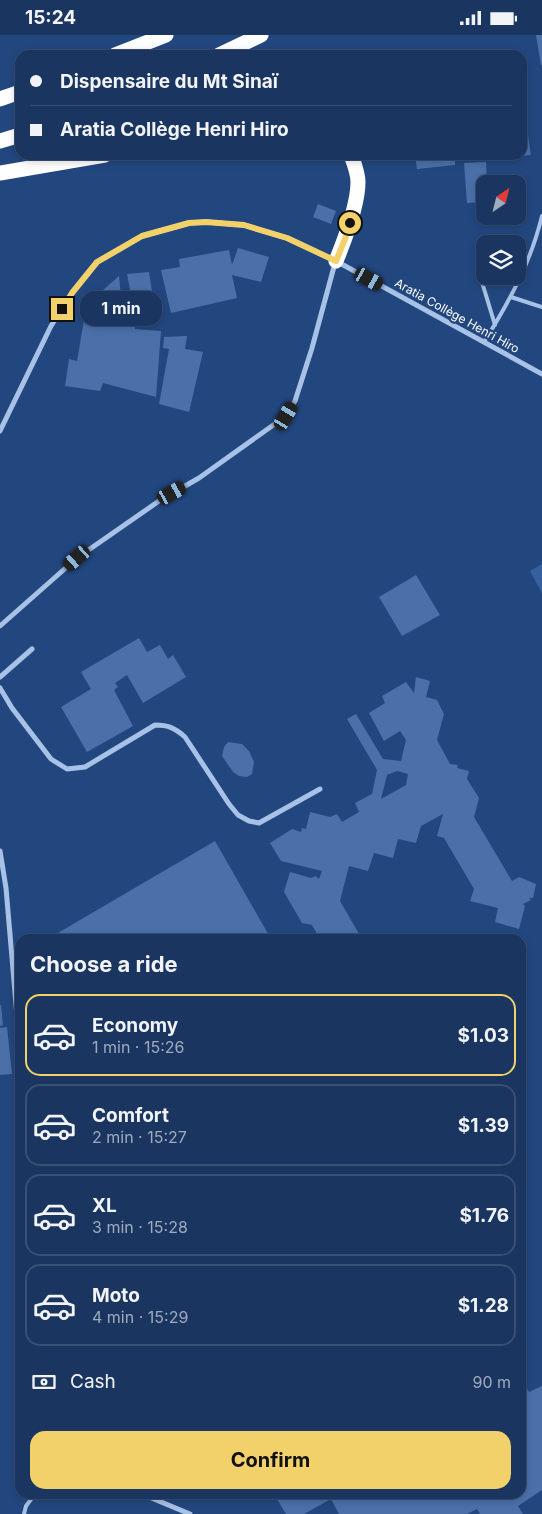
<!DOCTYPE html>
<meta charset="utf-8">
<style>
body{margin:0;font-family:Inter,sans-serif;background:#274068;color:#f1f3f6;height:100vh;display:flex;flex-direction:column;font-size:19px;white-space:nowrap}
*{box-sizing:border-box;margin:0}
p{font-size:16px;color:#9fabbd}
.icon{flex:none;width:28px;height:28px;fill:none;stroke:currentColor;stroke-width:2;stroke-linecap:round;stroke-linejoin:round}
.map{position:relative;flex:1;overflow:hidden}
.side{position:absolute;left:15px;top:899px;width:511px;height:565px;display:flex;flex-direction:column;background:#1a355f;border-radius:15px;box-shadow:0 2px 8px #0003,0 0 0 1px #385074}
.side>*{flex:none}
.banner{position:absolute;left:15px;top:15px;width:512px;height:110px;border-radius:15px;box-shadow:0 2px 8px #0003,0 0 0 1px #385074;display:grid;align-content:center;height:110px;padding:0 15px;background:#1a355f}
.needle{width:32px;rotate:35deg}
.buttons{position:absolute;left:476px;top:140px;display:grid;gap:10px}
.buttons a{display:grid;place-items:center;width:50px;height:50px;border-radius:10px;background:#1a355f;box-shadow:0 2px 8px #0003,0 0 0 1px #385074;font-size:25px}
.end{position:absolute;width:22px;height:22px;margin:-11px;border:6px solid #f3d16a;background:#111;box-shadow:0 0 0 2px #111}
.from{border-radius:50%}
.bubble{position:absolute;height:35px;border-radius:15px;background:#1a355f;box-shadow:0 2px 8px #0003,0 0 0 1px #385074;font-size:16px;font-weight:700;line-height:35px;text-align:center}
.car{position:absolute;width:15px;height:30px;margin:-15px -8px;border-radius:6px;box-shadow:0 0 4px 1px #0007;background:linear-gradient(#222 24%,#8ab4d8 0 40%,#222 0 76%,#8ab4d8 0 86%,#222 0)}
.banner b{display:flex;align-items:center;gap:18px;height:48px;font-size:19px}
.banner b+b{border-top:1px solid #385074}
.banner i{width:12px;height:12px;background:#f1f3f6}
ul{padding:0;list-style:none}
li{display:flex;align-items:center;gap:15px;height:82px;margin:0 10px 8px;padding:0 5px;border:2px solid #385074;border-radius:15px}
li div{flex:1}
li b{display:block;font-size:19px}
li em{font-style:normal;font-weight:700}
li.selected{border-color:#f3d16a}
li>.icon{width:45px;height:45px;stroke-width:1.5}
h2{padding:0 15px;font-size:22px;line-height:60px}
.pay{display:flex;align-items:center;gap:12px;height:55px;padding:0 15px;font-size:19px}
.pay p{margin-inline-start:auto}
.primary-button{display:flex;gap:10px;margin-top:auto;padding:10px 15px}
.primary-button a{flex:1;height:58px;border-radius:15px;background:#f3d16a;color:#111;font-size:20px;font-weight:700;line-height:58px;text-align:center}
.status{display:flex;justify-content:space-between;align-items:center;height:35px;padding:0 25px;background:#1a355f;direction:ltr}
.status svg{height:14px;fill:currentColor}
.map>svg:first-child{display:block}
.green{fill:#36609d}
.building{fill:#4b70a9;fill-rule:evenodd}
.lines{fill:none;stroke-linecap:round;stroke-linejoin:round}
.lane{stroke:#a8c2e7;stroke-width:4}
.street{stroke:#a8c2e7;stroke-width:5}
.highway{stroke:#fff;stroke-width:15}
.route{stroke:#f3d16a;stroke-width:6}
.labels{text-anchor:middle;stroke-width:4.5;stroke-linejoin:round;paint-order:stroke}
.street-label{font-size:12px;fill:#fff;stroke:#22477f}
</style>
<div class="status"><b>15:24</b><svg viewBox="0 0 49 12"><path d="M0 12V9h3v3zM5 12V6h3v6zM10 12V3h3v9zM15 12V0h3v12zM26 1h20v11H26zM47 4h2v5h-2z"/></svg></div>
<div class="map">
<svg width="542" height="1479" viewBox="0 0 542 1479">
<rect width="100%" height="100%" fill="#22477f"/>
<path class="green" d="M542,529v29l-12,-22z"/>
<path class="building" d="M536,0h6v30h-1z
M522,62l9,58 -9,1z
M415,120h40v10l-38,4z
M492,120h28v1l-28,4z
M486,127l1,22h-2v18l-18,1 -3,-40z
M318,169l18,7 -5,13 -18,-7z
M238,213l31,9 -8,25 -29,-7 5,23 -66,15 -10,-43 19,-3 -1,-8 50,-9 3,15z
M149,237l7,45 -20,3 -1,9 26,2 -5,66 -53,-14 -3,8 -35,-5 4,-27 8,2 7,-41 6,-18 15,-2 -2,-10 16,-14 2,21 10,-2 -4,-21z
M187,301l-2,13 18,3 -14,60 -30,-8 10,-55 -6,-1 1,-11z
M416,540l24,40 -38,21 -23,-39z
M139,603l8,14 13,-7 8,14 5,-4 13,22 -43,26 -16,-28 -12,8 3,4 -4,3 19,36 -46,26 -26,-45 30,-18 -10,-17z
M416,642l14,4 -4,16 11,3 7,14 -7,26 13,24 8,1 -1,3 12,3 -2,8 12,19 -5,19 38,64 7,-4 17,7 -3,14h-4l2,2 -8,4 2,2 -6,23 -24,-7 3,-14 -28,-7 4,-12 -30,-51 -7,-2 6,-22 -22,12 -5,17 -18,-4 -5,19 -19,-5 -6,18 -19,-5 -9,35 22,38h-42l-8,-14 -10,-2 -18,-31 6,-20 21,6 5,-2 3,3 3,-8 -41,-10 -11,-18 22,-14 9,3 1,-4 4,1 4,-17 20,5 7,-3 5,8 17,-10 -4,-9 17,-9 5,-24 -30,-51 9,-5 27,45 18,2 5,-21 -6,-9 -16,10 -15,-28 16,-10 -3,-7 24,-14 8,11zM397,736l11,3 -2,11 -25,14 6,-24z
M228,707l14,2 7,7 5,11 -2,12 -5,3 -8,-1 -6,-4 -11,-16 2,-9z
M215,806l56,98h-219l-1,-2z
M0,970h1l2,20 -3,1z
M7,992l5,47 -12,1v-47z
M521,1343l8,14 13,-6v104l-24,16 5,8h-43l-3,-5 -10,5h-128l-8,-15 -27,15h-18l-12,-20h247z"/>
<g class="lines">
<path class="lane" d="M478,234l17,56
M511,262l31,10
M484,307c25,-40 47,-80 58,-126
M24,1479l2,-8 9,-12"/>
<path class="street" d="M0,396l51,-105 21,-33 25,-31 45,-26 47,-13 17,-1 38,3 43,13 49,23 206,113
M0,591l77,-68 82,-57 40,-23 87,-62 9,-15 17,-53 23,-85
M0,642l32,-28
M0,653l12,20 39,51 16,10 18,-2 70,-42c13,0 20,3 30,12l44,67 9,11 11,6 10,2 61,-34
M0,816l6,37 14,163
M142,1459l48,20"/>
<path class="highway" d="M115,20l51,-20
M219,20l42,-20
M0,64l20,-7
M0,106l20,-6
M0,138l105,-18
M336,226c9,-22 22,-56 22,-79 0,-9 -4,-19 -7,-27"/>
</g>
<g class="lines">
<path class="route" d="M62,274l10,-16 25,-31 45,-26 47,-13 17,-1 38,3 43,13 49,23 9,-22 5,-16"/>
</g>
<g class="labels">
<g class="street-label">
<text transform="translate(457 281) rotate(29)" y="4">Aratia Collège Henri Hiro</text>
</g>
</g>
</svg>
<div class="buttons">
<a><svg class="needle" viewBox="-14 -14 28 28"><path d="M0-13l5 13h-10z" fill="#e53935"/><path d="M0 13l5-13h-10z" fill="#9fabbd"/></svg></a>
<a><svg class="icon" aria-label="layers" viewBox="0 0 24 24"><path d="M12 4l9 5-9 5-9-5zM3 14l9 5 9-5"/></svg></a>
</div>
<i class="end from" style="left:350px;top:188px"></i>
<i class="end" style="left:62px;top:274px"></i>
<div class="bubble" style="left:80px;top:256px;width:82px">1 min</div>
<i class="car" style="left:369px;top:244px;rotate:119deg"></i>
<i class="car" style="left:286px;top:381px;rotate:31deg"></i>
<i class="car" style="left:172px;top:458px;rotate:61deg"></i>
<i class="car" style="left:77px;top:523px;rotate:229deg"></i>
<div class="banner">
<b><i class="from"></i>Dispensaire du Mt Sinaï</b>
<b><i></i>Aratia Collège Henri Hiro</b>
</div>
<section class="side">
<h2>Choose a ride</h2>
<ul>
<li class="selected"><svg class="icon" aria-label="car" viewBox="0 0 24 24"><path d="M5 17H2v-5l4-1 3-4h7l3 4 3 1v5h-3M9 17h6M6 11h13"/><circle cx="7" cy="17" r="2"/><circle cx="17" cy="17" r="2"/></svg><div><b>Economy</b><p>1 min · 15:26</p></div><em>$1.03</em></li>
<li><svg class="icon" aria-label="car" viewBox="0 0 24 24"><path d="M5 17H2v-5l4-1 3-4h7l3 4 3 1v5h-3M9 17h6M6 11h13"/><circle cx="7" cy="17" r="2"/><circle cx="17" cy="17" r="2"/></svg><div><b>Comfort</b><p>2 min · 15:27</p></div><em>$1.39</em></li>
<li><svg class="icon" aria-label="car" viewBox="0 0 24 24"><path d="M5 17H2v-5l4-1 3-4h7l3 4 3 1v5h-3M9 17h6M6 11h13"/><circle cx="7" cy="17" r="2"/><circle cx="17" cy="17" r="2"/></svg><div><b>XL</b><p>3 min · 15:28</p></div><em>$1.76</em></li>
<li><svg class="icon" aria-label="car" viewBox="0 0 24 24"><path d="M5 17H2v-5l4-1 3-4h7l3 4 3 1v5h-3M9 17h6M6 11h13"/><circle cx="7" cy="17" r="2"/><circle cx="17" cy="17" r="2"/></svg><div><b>Moto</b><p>4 min · 15:29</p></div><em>$1.28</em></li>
</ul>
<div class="pay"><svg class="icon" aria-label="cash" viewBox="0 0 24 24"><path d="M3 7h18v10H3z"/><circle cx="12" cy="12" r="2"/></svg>Cash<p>90 m</p></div>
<div class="primary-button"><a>Confirm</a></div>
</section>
</div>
